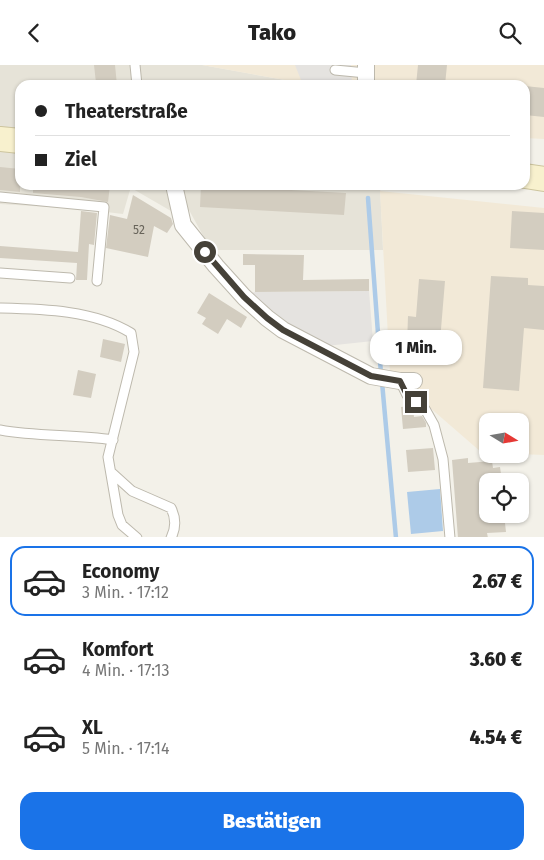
<!DOCTYPE html>
<html lang="de">
<meta charset="utf-8">
<style>
body{margin:0;font-family:"Fira Sans",sans-serif;background:#f6f6f6;color:#222;height:100vh;display:flex;flex-direction:column;font-size:19px;white-space:nowrap}
*{box-sizing:border-box;margin:0}
p{font-size:16px;color:#767676}
.icon{flex:none;width:28px;height:28px;fill:none;stroke:currentColor;stroke-width:2;stroke-linecap:round;stroke-linejoin:round}
.map{position:relative;height:472px;overflow:hidden}
.drawer{display:flex;flex-direction:column;background:#fff;flex:1}
.drawer>*{flex:none}
.top-card{position:absolute;left:15px;top:15px;width:515px;height:110px;border-radius:15px;box-shadow:0 1px 4px #0004;display:grid;align-content:center;height:110px;padding:0 20px;background:#fff}
.needle{width:32px;rotate:101deg}
.fabs{position:absolute;left:479px;top:348px;display:grid;gap:10px}
.fabs a{display:grid;place-items:center;width:50px;height:50px;border-radius:10px;background:#fff;box-shadow:0 1px 4px #0004;font-size:25px}
.end{position:absolute;width:22px;height:22px;margin:-11px;border:6px solid #454138;background:#fff;box-shadow:0 0 0 2px #fff}
.from{border-radius:50%}
.bubble{position:absolute;height:35px;border-radius:15px;background:#fff;box-shadow:0 1px 4px #0004;font-size:16px;font-weight:800;line-height:35px;text-align:center}
.top-card b{display:flex;align-items:center;gap:18px;height:48px;font-size:19px}
.top-card b+b{border-top:1px solid #e0e0e0}
.top-card i{width:12px;height:12px;background:#222}
ul{padding:9px 0 0;list-style:none}
li{display:flex;align-items:center;gap:15px;height:70px;margin:0 10px 8px;padding:0 10px;border:2px solid transparent;border-radius:15px}
li div{flex:1}
li b{display:block;font-size:19px}
li em{font-style:normal;font-weight:800}
li.active{border-color:#1a73e8}
li>.icon{width:45px;height:45px;stroke-width:1.5}
.action{display:flex;gap:10px;margin-top:auto;padding:10px 20px}
.action a{flex:1;height:58px;border-radius:15px;background:#1a73e8;color:#fff;font-size:20px;font-weight:800;line-height:58px;text-align:center}
header{display:flex;justify-content:space-between;align-items:center;height:65px;padding:0 20px;background:#fff;font-size:22px;font-weight:800}
.map>svg:first-child{display:block}
.residential{fill:#e6e3d8}
.commercial{fill:#f2e9d7}
.parking{fill:#e5e3e0}
.water{fill:#adcbe8}
.lines{fill:none;stroke-linecap:round;stroke-linejoin:round}
.stream{stroke:#adcbe8;stroke-width:4.5}
.building{fill:#d3cdc0}
.service-casing{stroke:#bdb9ad;stroke-width:11}
.minor-casing{stroke:#bdb9ad;stroke-width:18}
.secondary-casing{stroke:#cdc59e;stroke-width:26}
.service{stroke:#fff;stroke-width:9}
.minor{stroke:#fff;stroke-width:16}
.secondary{stroke:#f8f1ce;stroke-width:24}
.route{stroke:#454138;stroke-width:6}
.labels{text-anchor:middle;stroke-width:5;stroke-linejoin:round;paint-order:stroke}
.number-label{font-size:12px;fill:#68645a}
</style>
<header><svg class="icon" aria-label="back" viewBox="0 0 24 24"><path d="M15 5l-7 7 7 7"/></svg>Tako<svg class="icon" aria-label="search" viewBox="0 0 24 24"><circle cx="10" cy="10" r="6"/><path d="M15 15l6 6"/></svg></header>
<div class="map">
<svg width="544" height="473" viewBox="0 0 544 473">
<rect width="100%" height="100%" fill="#f3f1e9"/>
<path class="residential" d="M0,0h202l83,15 11,5h-276v100h360l3,65h-172l-22,-40 -18,1 -38,-22 -3,1 -7,24 -42,-5 -81,-5z"/>
<path class="commercial" d="M202,0h342v74l-19,-1v-53h-229l-11,-5z
M380,126l164,17v247l-24,-1v-33h-32l-1,31h-6l-91,-79z"/>
<path class="parking" d="M295,0h56l1,20h-49z
M369,226l4,50 -47,5 -43,-23 -36,-29 8,-2z"/>
<path class="water" d="M440,424l3,42 -32,3 -4,-42z"/>
<g class="lines">
<path class="stream" d="M368,133l13,176
M382,317l14,156"/>
</g>
<path class="building" d="M94,0h21l2,20h-16v-3l-5,1z
M418,0h29l-2,20h-29z
M525,21l19,2v29l-19,-2z
M0,102l20,2v23l-20,-2z
M33,120h77l-2,17 -27,-5 -48,-4z
M201,120l145,8 -2,22 -144,-8z
M133,130l38,23 2,6 -6,9 -13,-7 -6,31 -42,-9 4,-33 17,4z
M81,146l16,2 -3,32 -5,-1 -2,36h-11l1,-17 -77,-5v-12l78,6z
M512,146l32,2v37l-34,-2z
M243,189l61,1 -1,25 66,-1v12l-114,1v-27h-12z
M491,211l37,2v7l16,1v44l-20,-2 -5,63 -36,-3z
M419,214l26,2 -7,84 -25,-2 1,-18h-7l1,-29 8,1z
M209,228l38,24 -6,11 -14,-9 -9,15 -16,-10 4,-6 -9,-5z
M103,274l22,5 -4,18 -21,-5z
M78,305l18,4 -5,24 -18,-3z
M411,341l2,2 1,9 8,-1 4,7v4l-23,2 -2,-22z
M433,383l2,22 -27,2 -2,-22z
M468,393v5l24,-2 1,7 7,-1 2,14h-14v33h16l2,18 -19,1 1,5h-30l-6,-78z"/>
<g class="lines">
<g class="service-casing">
<path id="service" d="M135,0l2,20
M335,5l31,3
M0,132l104,10 -7,74
M0,208l70,5
M0,243c43,1 94,2 131,25l3,19 -26,105 10,58 4,10 15,13
M400,316l7,14 18,14 9,16 9,34 7,79
M0,365c37,7 75,4 113,10
M111,407l21,19 39,17c5,10 5,20 0,30"/>
</g>
<g class="minor-casing">
<path id="minor" d="M366,0v20
M174,120l9,40 33,41 28,31 23,21 16,12 88,46 29,5h14"/>
</g>
<g class="secondary-casing">
<path id="secondary" d="M0,74l20,2
M525,111l19,3"/>
</g>
<use href="#service" class="service"/>
<use href="#minor" class="minor"/>
<use href="#secondary" class="secondary"/>
</g>
<g class="lines">
<path class="route" d="M205,187l39,45 23,21 16,12 88,46 29,5 7,14 9,7"/>
</g>
<g class="labels">
<g class="number-label">
<text x="139" y="169">52</text>
</g>
</g>
</svg>
<div class="fabs">
<a><svg class="needle" viewBox="-14 -14 28 28"><path d="M0-13l5 13h-10z" fill="#e53935"/><path d="M0 13l5-13h-10z" fill="#767676"/></svg></a>
<a><svg class="icon" aria-label="locate" viewBox="0 0 24 24"><circle cx="12" cy="12" r="6"/><path d="M12 2v4M12 18v4M2 12h4M18 12h4"/></svg></a>
</div>
<i class="end from" style="left:205px;top:187px"></i>
<i class="end" style="left:416px;top:337px"></i>
<div class="bubble" style="left:370px;top:265px;width:92px">1 Min.</div>
<div class="top-card">
<b><i class="from"></i>Theaterstraße</b>
<b><i></i>Ziel</b>
</div>
</div>
<section class="drawer">
<ul>
<li class="active"><svg class="icon" aria-label="car" viewBox="0 0 24 24"><path d="M5 17H2v-5l4-1 3-4h7l3 4 3 1v5h-3M9 17h6M6 11h13"/><circle cx="7" cy="17" r="2"/><circle cx="17" cy="17" r="2"/></svg><div><b>Economy</b><p>3 Min. · 17:12</p></div><em>2.67 €</em></li>
<li><svg class="icon" aria-label="car" viewBox="0 0 24 24"><path d="M5 17H2v-5l4-1 3-4h7l3 4 3 1v5h-3M9 17h6M6 11h13"/><circle cx="7" cy="17" r="2"/><circle cx="17" cy="17" r="2"/></svg><div><b>Komfort</b><p>4 Min. · 17:13</p></div><em>3.60 €</em></li>
<li><svg class="icon" aria-label="car" viewBox="0 0 24 24"><path d="M5 17H2v-5l4-1 3-4h7l3 4 3 1v5h-3M9 17h6M6 11h13"/><circle cx="7" cy="17" r="2"/><circle cx="17" cy="17" r="2"/></svg><div><b>XL</b><p>5 Min. · 17:14</p></div><em>4.54 €</em></li>
</ul>
<div class="action"><a>Bestätigen</a></div>
</section>
